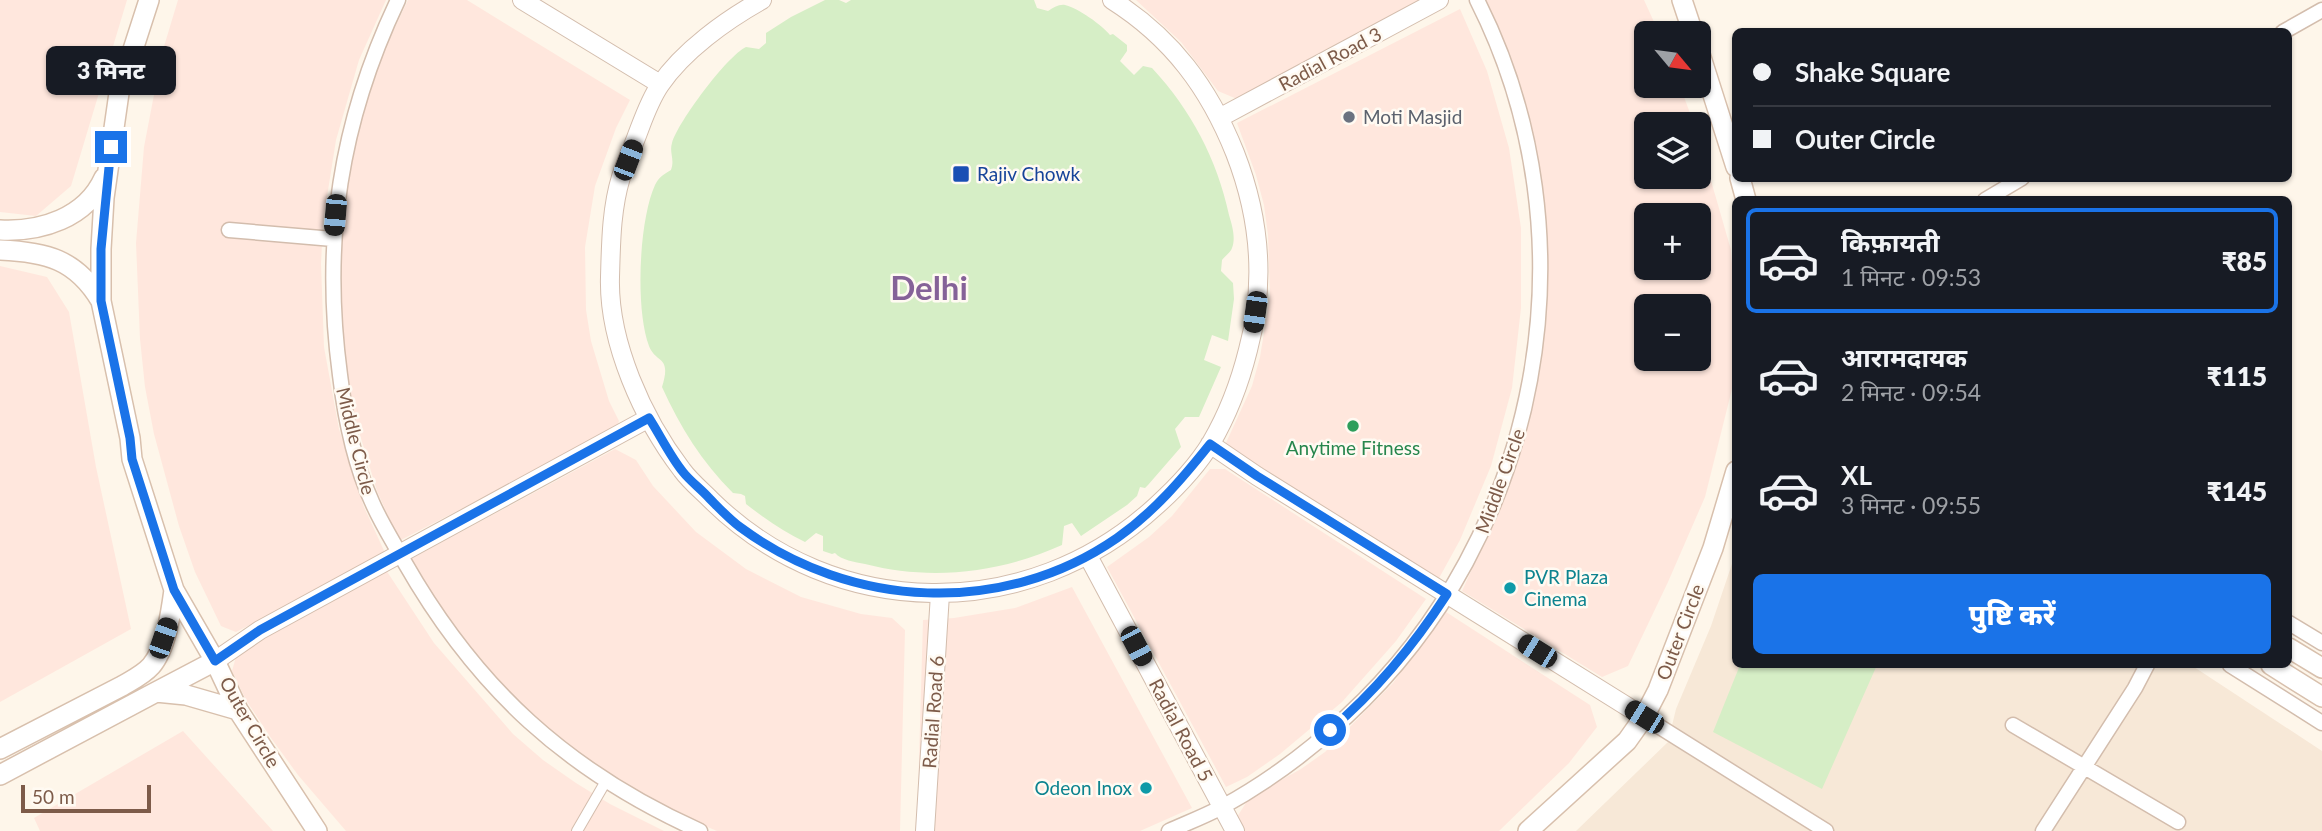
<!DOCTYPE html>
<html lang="hi">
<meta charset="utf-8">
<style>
body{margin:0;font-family:Lato,"Noto Sans Devanagari",sans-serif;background:#242831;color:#f1f3f6;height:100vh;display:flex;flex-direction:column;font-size:26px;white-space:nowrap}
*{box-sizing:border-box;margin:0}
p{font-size:23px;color:#9ea1a6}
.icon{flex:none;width:38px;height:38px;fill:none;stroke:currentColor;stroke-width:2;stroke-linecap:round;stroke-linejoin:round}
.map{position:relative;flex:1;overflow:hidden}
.side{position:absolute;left:1732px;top:196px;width:560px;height:472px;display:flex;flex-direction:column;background:#171b24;border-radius:10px;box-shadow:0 2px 5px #0004}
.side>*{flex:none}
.hud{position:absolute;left:1732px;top:28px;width:560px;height:154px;border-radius:10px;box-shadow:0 2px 5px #0004;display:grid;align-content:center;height:154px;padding:0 21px;background:#171b24}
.needle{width:46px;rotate:119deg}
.tools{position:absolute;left:1634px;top:21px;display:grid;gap:14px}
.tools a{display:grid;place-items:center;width:77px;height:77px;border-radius:10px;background:#171b24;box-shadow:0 2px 5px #0004;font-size:35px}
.scale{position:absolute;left:21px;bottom:18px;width:130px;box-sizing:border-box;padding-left:7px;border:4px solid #7d5b49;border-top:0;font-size:19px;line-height:24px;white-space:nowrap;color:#7d5b49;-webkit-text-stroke:5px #fffaf2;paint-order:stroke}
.end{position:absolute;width:32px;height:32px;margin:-16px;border:9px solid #1a73e8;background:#fff;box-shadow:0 0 0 4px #fff}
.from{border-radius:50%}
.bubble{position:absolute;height:49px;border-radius:10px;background:#171b24;box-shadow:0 2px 5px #0004;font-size:23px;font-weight:800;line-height:49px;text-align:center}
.car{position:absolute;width:21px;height:42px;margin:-21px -10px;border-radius:9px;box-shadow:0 0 5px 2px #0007;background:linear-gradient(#222 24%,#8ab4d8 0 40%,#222 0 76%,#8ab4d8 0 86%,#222 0)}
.hud b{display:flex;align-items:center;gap:24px;height:66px;font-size:26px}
.hud b+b{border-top:2px solid #363941}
.hud i{width:18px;height:18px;background:#f1f3f6}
ul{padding:12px 0 0;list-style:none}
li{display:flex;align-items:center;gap:21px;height:105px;margin:0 14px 10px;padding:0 7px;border:4px solid transparent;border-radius:10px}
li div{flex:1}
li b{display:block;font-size:26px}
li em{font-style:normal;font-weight:800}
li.selected{border-color:#1a73e8}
li>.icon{width:63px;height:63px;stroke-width:1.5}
.primary-button{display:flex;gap:14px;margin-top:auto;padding:14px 21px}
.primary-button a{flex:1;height:80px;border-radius:10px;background:#1a73e8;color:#fff;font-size:28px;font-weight:800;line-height:80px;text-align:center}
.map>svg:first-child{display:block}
.residential{fill:#f7e8d7}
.commercial{fill:#ffe7dd;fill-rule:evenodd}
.green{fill:#d6eec6}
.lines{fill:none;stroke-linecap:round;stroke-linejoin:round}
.pedestrian-casing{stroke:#d3bdad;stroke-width:12}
.minor-casing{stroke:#d3bdad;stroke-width:17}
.tertiary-casing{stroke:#d3bdad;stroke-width:20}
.secondary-casing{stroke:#d8c0ad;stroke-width:22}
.pedestrian{stroke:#fff;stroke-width:10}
.minor{stroke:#fff;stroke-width:14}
.tertiary{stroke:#fff;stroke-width:18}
.secondary{stroke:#fff;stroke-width:19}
.route{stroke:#1a73e8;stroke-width:9}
.worship-dot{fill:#6b7280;stroke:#fffaf2;stroke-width:2.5}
.transit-dot{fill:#1a4fb4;stroke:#fffaf2;stroke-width:2.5}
.leisure-dot{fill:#2e9e5b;stroke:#fffaf2;stroke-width:2.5}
.culture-dot{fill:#0f9aa8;stroke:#fffaf2;stroke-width:2.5}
.labels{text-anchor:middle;stroke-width:5;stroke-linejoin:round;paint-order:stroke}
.street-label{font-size:19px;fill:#7d5b49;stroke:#fffaf2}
.worship-label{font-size:19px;fill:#5b616d;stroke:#fffaf2;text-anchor:start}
.transit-label{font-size:19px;fill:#164399;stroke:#fffaf2;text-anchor:start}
.leisure-label{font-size:19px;fill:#27864d;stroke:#fffaf2}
.culture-label{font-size:19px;fill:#0d838f;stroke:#fffaf2;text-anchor:start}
.town-label{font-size:33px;font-weight:bold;fill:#856298;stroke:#fffaf2}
</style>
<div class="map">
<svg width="2322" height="831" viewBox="0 0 2322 831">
<rect width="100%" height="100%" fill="#fef6ea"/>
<path class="residential" d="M1736,552v113h455l131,86v80h-746l92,-89 8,-33 35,-83z"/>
<path class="commercial" d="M0,0h127l-56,186 -35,30 -36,-4z
M178,0h208l-27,60 -23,80 -13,82 -2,42 3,83 15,82 25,78 22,48 -150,77 -15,-6 -26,-54 -16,-46 -25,-92 -9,-47 -5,-48 -4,-96 8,-96 18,-94z
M408,0h59l163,100 -14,28 -21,58 -10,61 1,63 5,31 18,60 10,20 -3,8 -217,112 -22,-50 -24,-79 -13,-81 -1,-82 10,-81 20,-80 15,-38z
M1136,0h284l-183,99 -19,-8 -37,-49z
M1483,0h161l15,33h-12v53h33l14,38h-47v53h52v-38l32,111 5,71v52l-31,124 -37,85 -40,84 -26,11 -140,-86 40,-88 15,-39 20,-82 9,-84 -2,-85 -14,-83 -24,-80zM1647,215h52v53h-52zM1647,306h52v53h-52z
M1460,9l27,62 22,77 12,80v80l-9,80 -21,78 -31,74 -22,40 -213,-135 27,-59 8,-29 10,-61 -2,-61 -4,-30 -8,-30 -19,-52z
M0,266l47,11 22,35 27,155 35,162 -131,73z
M615,449l21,11 17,26 43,46 50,37 55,28 60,17 31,4 13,12 -5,201h-183l-47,-20 -35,-19 -67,-44 -60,-54 -52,-60 -47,-74z
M1210,469h15l201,130 -30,42 -54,61 -62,52 -33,23 -21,10 -119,-220 42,-30 23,-21z
M386,570l48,73 79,91 30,26 33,23 34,21 54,27h-318l-48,-56 -27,-37 -25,-38 -14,-29 5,-18z
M1072,587l120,221 -52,23h-223l6,-211 31,-2 61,-10z
M1446,612l144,93 7,22 -28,36 -70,68h-255l-7,-14 12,-19 52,-29 24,-17 68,-69z
M183,731l90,100h-233l-6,-13z"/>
<path class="green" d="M825,0h14l7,3 5,-3h183l3,8 11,3c5,-3 11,-7 17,-6 13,3 37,20 45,30l3,-1 14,11v6l-7,10 14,14 9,-9 9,2c39,42 65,91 77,147 3,10 7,23 3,33 -1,4 -7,8 -10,12l-1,11 12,12 1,16 -6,42 -16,-6 -8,25 17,7 -22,50h-14l-10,12 6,18 -33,38 -3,3 -5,-1 -3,9 -10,9 -46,31 -9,-13 -8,3 -2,19c-62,28 -131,36 -197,19 -10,-2 -24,-4 -30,-11l-3,1 -9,-3v-15l-7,-3 -11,9c-21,-10 -40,-23 -59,-38l-1,-8 -4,-2 -8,-1c-31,-31 -53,-66 -71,-106 10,-32 -6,-23 -13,-41 -14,-37 -10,-126 6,-161 4,-8 9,-11 16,-15 4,-11 -2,-17 1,-27 6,-21 55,-87 74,-96l13,2 7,-6v-10l25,-16z
M1740,665h137l-55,124 -109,-57z"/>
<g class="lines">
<g class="pedestrian-casing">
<path id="pedestrian" d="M577,831l29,-50"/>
</g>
<g class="minor-casing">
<path id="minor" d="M398,0c-58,122 -76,241 -58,375 5,42 14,88 32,127 9,21 22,41 33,61 72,126 162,208 295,268
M2283,32l39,-22
M1985,200l37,-22
M229,230l104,9
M2289,623l33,20
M2230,665l92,58
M1644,717l182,114
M2013,725l165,97
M1169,831c18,-8 36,-15 53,-24 44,-24 87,-56 124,-90 196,-180 251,-480 131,-717
M2043,831l92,-143 12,-23"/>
</g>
<g class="tertiary-casing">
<path id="tertiary" d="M522,0l138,84
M762,0c-36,20 -79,51 -102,85 -11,16 -17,35 -24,53 -5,13 -11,26 -15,39 -10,33 -10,67 -11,100 -2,65 33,142 72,193 8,11 19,20 29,30 124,122 317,124 445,6 20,-18 41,-40 55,-63 17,-29 29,-61 37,-93 18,-67 12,-133 -13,-197 -26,-65 -63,-115 -123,-153
M1221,117l218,-117
M1210,444l47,32 387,241
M1088,556l147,275
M215,661l45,-31 389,-212
M925,831l15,-237"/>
</g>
<g class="secondary-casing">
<path id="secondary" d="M149,0l-30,93 -15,105 -3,51v52l29,137 2,21 42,131 41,71 23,49 79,121
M1682,0l11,33
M1699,51l37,116
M1740,178l6,22
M0,230c41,2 86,-12 104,-52
M0,250c46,2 76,9 101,51
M2289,648l33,20
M2271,665l51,32
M156,692l59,-31
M0,749l122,-63c10,-6 21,-11 29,-20 15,-17 20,-54 23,-76
M0,775l156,-83 30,3 52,15
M1528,831l99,-90 17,-24 14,-27 55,-142 23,-77"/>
</g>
<use href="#pedestrian" class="pedestrian"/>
<use href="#minor" class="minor"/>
<use href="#tertiary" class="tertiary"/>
<use href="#secondary" class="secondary"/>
</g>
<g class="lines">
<path class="route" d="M111,147l-10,102v52l29,137 2,21 42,131 41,71 45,-31 389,-212c11,17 21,38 34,54 7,9 18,17 26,26 10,10 20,21 31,29 111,82 263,90 377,11 37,-26 65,-59 93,-94l47,32 190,118c-33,51 -71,97 -117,136"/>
</g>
<circle class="worship-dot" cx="1349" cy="117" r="7"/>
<rect class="transit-dot" x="952" y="165" width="18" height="18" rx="3.5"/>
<circle class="leisure-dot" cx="1353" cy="426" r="7"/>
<g class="culture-dot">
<circle cx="1510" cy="588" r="7"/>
<circle cx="1146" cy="788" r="7"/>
</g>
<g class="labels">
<g class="street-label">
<text transform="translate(1330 59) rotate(-28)" y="7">Radial Road 3</text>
<text transform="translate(356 441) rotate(76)" y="7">Middle Circle</text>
<text transform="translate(1500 481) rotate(-70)" y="7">Middle Circle</text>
<text transform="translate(1680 632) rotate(-69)" y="7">Outer Circle</text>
<text transform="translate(933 712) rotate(-86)" y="7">Radial Road 6</text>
<text transform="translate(250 722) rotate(60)" y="7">Outer Circle</text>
<text transform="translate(1181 730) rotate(62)" y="7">Radial Road 5</text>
</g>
<g class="worship-label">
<text x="1363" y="124">Moti Masjid</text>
</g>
<g class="transit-label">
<text x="977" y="181">Rajiv Chowk</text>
</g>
<g class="leisure-label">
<text x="1353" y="455">Anytime Fitness</text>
</g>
<g class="culture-label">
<text x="1524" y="584">PVR Plaza<tspan x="1524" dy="22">Cinema</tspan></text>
<text x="1132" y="795" text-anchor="end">Odeon Inox</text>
</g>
<g class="town-label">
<text x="929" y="300">Delhi</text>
</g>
</g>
</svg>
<div class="tools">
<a><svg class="needle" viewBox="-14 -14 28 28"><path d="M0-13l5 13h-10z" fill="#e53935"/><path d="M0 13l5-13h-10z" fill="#9ea1a6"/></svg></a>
<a><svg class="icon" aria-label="layers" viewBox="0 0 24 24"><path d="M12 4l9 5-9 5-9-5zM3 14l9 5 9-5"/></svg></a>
<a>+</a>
<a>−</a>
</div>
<div class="scale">50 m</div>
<i class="end from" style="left:1330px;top:730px"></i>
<i class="end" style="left:111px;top:147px"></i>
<div class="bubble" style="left:46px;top:46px;width:130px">3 मिनट</div>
<i class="car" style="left:628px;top:160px;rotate:21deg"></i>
<i class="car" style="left:335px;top:215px;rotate:185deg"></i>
<i class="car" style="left:1255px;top:312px;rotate:188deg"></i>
<i class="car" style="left:163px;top:638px;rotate:19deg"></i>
<i class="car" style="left:1136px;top:646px;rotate:152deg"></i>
<i class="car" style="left:1537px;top:651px;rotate:302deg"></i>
<i class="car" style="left:1644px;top:717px;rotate:302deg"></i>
<div class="hud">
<b><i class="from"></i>Shake Square</b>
<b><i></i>Outer Circle</b>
</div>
<section class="side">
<ul>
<li class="selected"><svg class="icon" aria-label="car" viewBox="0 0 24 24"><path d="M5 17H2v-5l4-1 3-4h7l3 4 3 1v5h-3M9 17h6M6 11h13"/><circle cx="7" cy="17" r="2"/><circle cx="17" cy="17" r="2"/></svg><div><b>किफ़ायती</b><p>1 मिनट · 09:53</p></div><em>₹85</em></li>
<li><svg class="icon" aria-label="car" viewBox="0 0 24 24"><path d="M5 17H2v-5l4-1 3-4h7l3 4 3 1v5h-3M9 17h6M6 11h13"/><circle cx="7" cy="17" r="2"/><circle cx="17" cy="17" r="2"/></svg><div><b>आरामदायक</b><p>2 मिनट · 09:54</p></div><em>₹115</em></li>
<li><svg class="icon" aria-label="car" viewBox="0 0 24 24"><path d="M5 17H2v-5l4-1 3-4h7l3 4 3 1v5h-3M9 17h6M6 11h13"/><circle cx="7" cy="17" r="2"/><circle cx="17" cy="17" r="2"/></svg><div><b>XL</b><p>3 मिनट · 09:55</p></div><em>₹145</em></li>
</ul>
<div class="primary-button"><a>पुष्टि करें</a></div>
</section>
</div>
